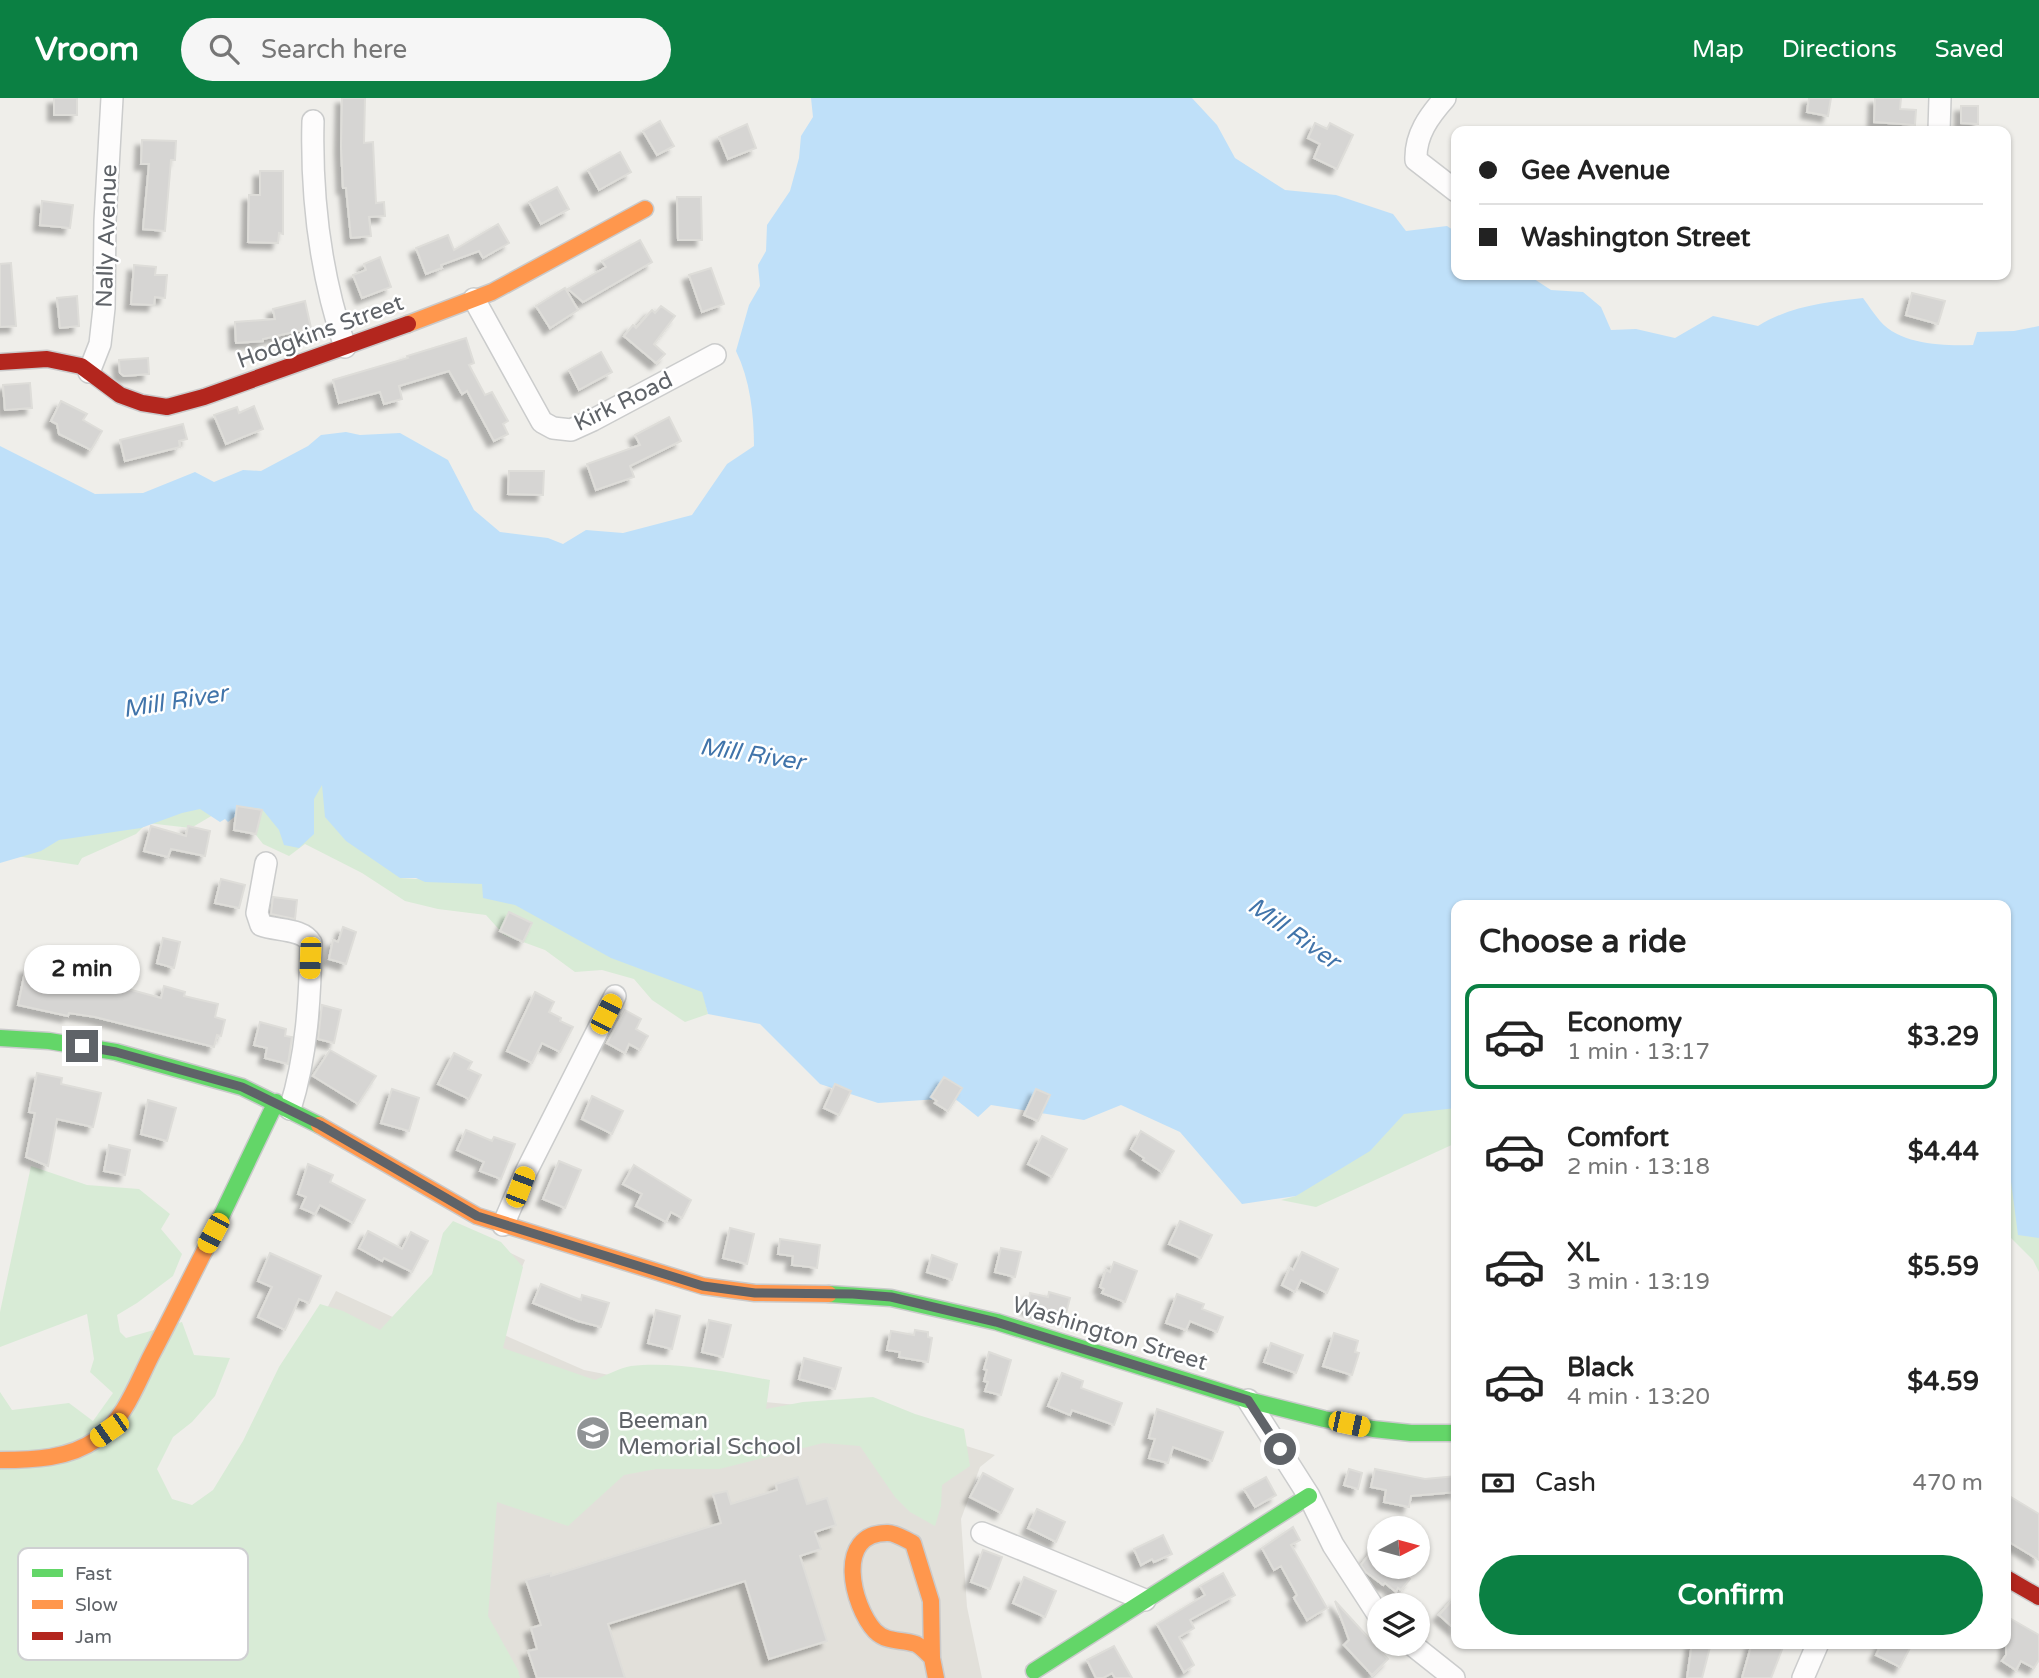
<!DOCTYPE html>
<meta charset="utf-8">
<style>
body{margin:0;font-family:"Varela Round",sans-serif;background:#f6f6f6;color:#222;height:100vh;display:flex;flex-direction:column;font-size:26px;white-space:nowrap}
*{box-sizing:border-box;margin:0}
p{font-size:23px;color:#767676}
.icon{flex:none;width:38px;height:38px;fill:none;stroke:currentColor;stroke-width:2;stroke-linecap:round;stroke-linejoin:round}
.map{position:relative;flex:1;overflow:hidden}
.drawer{position:absolute;left:1451px;top:802px;width:560px;height:749px;display:flex;flex-direction:column;background:#fff;border-radius:14px;box-shadow:0 2px 5px #0004}
.drawer>*{flex:none}
.banner{position:absolute;left:1451px;top:28px;width:560px;height:154px;border-radius:14px;box-shadow:0 2px 5px #0004;display:grid;align-content:center;height:154px;padding:0 28px;background:#fff}
.needle{width:46px;rotate:84deg}
.tools{position:absolute;left:1367px;top:1418px;display:grid;gap:14px}
.tools a{display:grid;place-items:center;width:63px;height:63px;border-radius:50%;background:#fff;box-shadow:0 2px 5px #0004;font-size:35px}
.end{position:absolute;width:32px;height:32px;margin:-16px;border:9px solid #5f6368;background:#fff;box-shadow:0 0 0 4px #fff}
.from{border-radius:50%}
.bubble{position:absolute;height:49px;border-radius:24px;background:#fff;box-shadow:0 2px 5px #0004;font-size:23px;font-weight:800;line-height:49px;text-align:center}
.car{position:absolute;width:21px;height:42px;margin:-21px -10px;border-radius:9px;box-shadow:0 0 5px 2px #0007;background:linear-gradient(#f5c518 24%,#345 0 40%,#f5c518 0 76%,#345 0 86%,#f5c518 0)}
.banner b{display:flex;align-items:center;gap:24px;height:66px;font-size:26px}
.banner b+b{border-top:2px solid #e0e0e0}
.banner i{width:18px;height:18px;background:#222}
ul{padding:0;list-style:none}
li{display:flex;align-items:center;gap:21px;height:105px;margin:0 14px 10px;padding:0 14px;border:4px solid transparent;border-radius:14px}
li div{flex:1}
li b{display:block;font-size:26px}
li em{font-style:normal;font-weight:800}
li.selected{border-color:#0b8043}
li>.icon{width:63px;height:63px;stroke-width:1.5}
h2{padding:0 28px;font-size:32px;line-height:84px}
.pay{display:flex;align-items:center;gap:18px;height:77px;padding:0 28px;font-size:26px}
.pay p{margin-inline-start:auto}
.primary-button{display:flex;gap:14px;margin-top:auto;padding:14px 28px}
.primary-button a{flex:1;height:80px;border-radius:42px;background:#0b8043;color:#fff;font-size:28px;font-weight:800;line-height:80px;text-align:center}
header{display:flex;align-items:center;gap:42px;box-sizing:border-box;height:98px;padding:0 35px;background:#0b8043;color:#fff}
header strong{font-size:33px}
nav{display:flex;gap:38px;margin-inline-start:auto;font-size:24px}
.search{width:490px;height:63px;background:#f6f6f6;display:flex;align-items:center;gap:18px;box-sizing:border-box;padding:0 24px;border-radius:38px;color:#767676;font-size:26px}
.map>svg:first-child{display:block}
.education{fill:#e2e0da}
.green{fill:#d8ebd6}
.water{fill:#bfe0f9}
.building{fill:#d6d5d3;stroke:#deddd9;stroke-width:2;filter:url(#shadow)}
.lines{fill:none;stroke-linecap:round;stroke-linejoin:round}
.street-casing{stroke:#cbcccc;stroke-width:24}
.fast-casing{stroke:#cacacb;stroke-width:19}
.slow-casing{stroke:#cacacb;stroke-width:19}
.jam-casing{stroke:#cacacb;stroke-width:19}
.street{stroke:#fdfcfc;stroke-width:21}
.fast{stroke:#63d668;stroke-width:16}
.slow{stroke:#ff974d;stroke-width:16}
.jam{stroke:#b3261e;stroke-width:16}
.route{stroke:#5f6368;stroke-width:9}
.labels{text-anchor:middle;stroke-width:5;stroke-linejoin:round;paint-order:stroke}
.street-label{font-size:23px;fill:#5f6368;stroke:#fff}
.poi-label{font-size:23px;fill:#5f6368;stroke:#fff;text-anchor:start}
.water-label{font-size:24px;font-style:italic;fill:#4174aa;stroke:#fff}
.key{fill:#fff;stroke:#cfd0d2;stroke-width:2}
.key-label{font-size:19px;fill:#5f6368}
</style>
<header>
<strong>Vroom</strong>
<div class="search"><svg class="icon" aria-label="search" viewBox="0 0 24 24"><circle cx="10" cy="10" r="6"/><path d="M15 15l6 6"/></svg>Search here</div>
<nav><a>Map</a><a>Directions</a><a>Saved</a></nav>
</header>
<div class="map">
<svg width="2039" height="1580" viewBox="0 0 2039 1580">
<defs>
<filter id="shadow"><feDropShadow dx="-6" dy="6" stdDeviation="2" flood-color="#0004"/></filter>
</defs>
<rect width="100%" height="100%" fill="#efeeea"/>
<path class="education" d="M457,1129l68,33 -30,71 89,39 147,29 121,11 143,45 -15,12 -19,52 6,88 15,71h-897l129,-151 122,-236 72,33z"/>
<path class="green" d="M322,686l78,94 33,2 51,-1 218,110 6,25 -23,8 -33,-22 -18,-21 -32,-9 -27,2 -30,-22 -41,-15 -18,-20 -48,-6 -33,-8 -43,-28 -57,-29 -16,12 -26,-12 -25,-32 17,-11 47,-3z
M183,689l30,28 -22,13 -44,-5 -11,11 -54,24 -4,7 -62,-9z
M1456,987v58l-140,64 -35,-7 15,-4 115,-90z
M31,1068l56,19 52,4 31,25 -9,15 21,25 -9,22 -36,27 -20,12 3,17 6,6 56,-16 12,33 36,3 -15,38 -23,26 -19,15 -16,32 15,30 20,6 21,-15 30,-49 36,-74 41,-63 23,7 37,19 52,-56 11,-41 10,-12 48,21 22,25 -20,81 92,32c11,-5 25,-12 36,-14 43,-5 96,6 139,14l-4,29 37,-7 70,-5 42,17 49,15 6,37 -28,19 -1,21 -6,20 -25,-14 -15,-15 -35,-51 -37,-3 -104,26h-63l-32,6 -56,51 -71,-24 -9,114 30,54 2,8h-520v-286l12,18 57,-7 24,18 20,-28 -23,-21 4,-13 -7,-45 -87,33v-35z
M2019,1068l20,2v104l-6,-12 -22,-22 -4,-21 -1,-32z"/>
<path class="water" d="M811,0h381l25,27 18,33 50,32 51,5 57,19 13,17 41,-5 9,6v43h72l23,15 32,2 18,15 10,23 25,-1 39,9 38,-22 45,10c32,-20 69,-24 105,-28 6,8 11,16 17,23 21,24 64,25 93,24l4,-13 37,-1 25,-5v912l-21,-3 -8,-61 -4,3v-272h-550v203l-52,6 -34,37 -74,45 -54,8 -62,-72 -59,-27 -37,15 -93,-15 -13,12 -24,-19 -76,5 -58,-19 -60,-60 -52,-10 -6,-22 -91,-34 -96,-53 -32,-7 -1,-14 -57,-2 -9,-4h-16l-54,-37 -21,-24 -3,-32 -8,14v35l-15,14 -15,-3 -5,-15 -17,-21 -15,-2 -19,15 -3,-3 -5,3 -20,-13 -18,4 -41,15 -82,12 -18,11 -41,12v-417l95,48 48,-1 52,-21 19,10 29,-12 18,1 47,-25 13,-11 25,-3 14,3 40,-2 48,27 26,50 26,22 48,6 15,6 23,-14 37,3 69,-18 35,-51 27,-18c0,-32 -4,-66 -18,-95l13,-46 11,-19 -2,-21 8,-14 1,-26 23,-34 9,-33 2,-22 12,-19z"/>
<path class="building" d="M54,0h23v17h-23z
M342,0h23l-1,45 9,-1 3,61 8,-1 1,14 -16,1 2,19 -20,2 -5,-50h-3l-2,-41z
M1809,0h22l-3,18 -21,-4z
M1875,0h26l-1,11 16,1 -1,15 -41,-3z
M1961,8h17v18l-17,-1z
M660,23l14,25 -17,9 -14,-24z
M1315,25l12,6 3,-6 23,12 -16,34 -23,-11 6,-14 -12,-6z
M747,26l9,24 -28,11 -9,-22z
M142,42l34,1 -1,19h-4l-6,71 -22,-2 6,-65h-8z
M620,54l11,20 -32,18 -11,-20z
M260,73h23v63l-4,-1 -1,10 -30,-1 1,-47h11z
M557,89l12,22 -28,15 -12,-22z
M677,99h24l1,43h-24z
M42,103l31,4 -3,23 -30,-3z
M498,126l11,19 -26,15 -4,-7 -38,14 1,3 -16,6 -10,-26 32,-13 6,15z
M640,142l12,22 -69,40 -15,-13 38,-22 -4,-6z
M380,159l11,30 -29,11 -9,-23 13,-5 -2,-6z
M11,165l5,63 -16,1v-63z
M134,167l22,2 -1,8h12l-2,23 -10,-1 -1,8 -23,-1z
M711,170l13,36 -22,8 -13,-37z
M565,190l13,22 -28,18 -14,-22z
M1912,195l33,8 -7,23 -32,-9z
M77,198l2,30 -19,2 -3,-30z
M305,203l6,27 -48,11v2l-27,2 -1,-21 40,-3 -2,-10z
M661,208l14,10 -21,28 11,10 -9,9 -32,-27 9,-11 3,3 16,-18 3,3z
M466,240l8,25 -5,2 16,30 7,-3 16,29 -5,3 5,10 -14,7 -27,-50 -5,3 -13,-23 -50,15 3,13 -18,5 -4,-12 -41,11 -6,-23 75,-22 -1,-2z
M601,254l11,20 -33,18 -10,-20z
M148,260l1,16 -25,2 -4,-3 -1,-13z
M30,285l2,25 -27,2 -2,-25z
M61,303l26,13 -4,6 19,11 -11,19 -32,-16 -2,-10 -6,-3z
M254,308l9,23 -37,15 -12,-29 23,-8 2,6z
M669,319l12,24 -51,25 4,11 -38,13 -9,-26 53,-19 -5,-10z
M183,326l4,15 -8,2 1,6 -55,14 -5,-21z
M509,373h35l-1,24 -35,-1z
M237,708l25,4 -6,24 -22,-4z
M151,728l35,10 2,-10 22,5 -5,25 -34,-7 -3,8 -24,-6z
M221,781l24,6 -6,23 -24,-5z
M273,799l24,3 -2,19 -24,-5z
M509,814l23,11 -9,19 -23,-11z
M343,829l13,5 -10,32 -17,-5 4,-19 5,2z
M163,840l17,4 -6,26 -17,-5z
M26,869l52,12v-2l24,5 59,16 3,-12 21,6 -1,4 34,8 -3,13 10,3 -4,16 -4,-1 -3,12 -119,-30 -26,-4 -1,3 -50,-11z
M535,894l19,10 -5,10 12,6 -1,3 13,6 -13,25 -18,-9 -10,20 -25,-12z
M322,907l19,5 -7,33 -16,-4z
M625,912l16,9 -5,10 12,7 -8,14 -11,-6 -4,9 -18,-10z
M260,924l26,7 -1,7 7,1 -4,27 -23,-6 2,-10 -13,-3z
M330,952l46,26 -18,28 -45,-28z
M454,955l18,9 -4,7 13,6 -12,24 -31,-15z
M37,975l25,5 -1,6 40,9 -8,34 -36,-8 -9,47 -22,-9 9,-44 -6,-1z
M944,979l18,11 -14,23 -13,-8 2,-2 -6,-4z
M835,986l16,7 -12,24 -15,-7z
M392,991l27,9 -10,33 -28,-8z
M1036,991l14,6 -12,26 -14,-6z
M592,998l31,15 -11,23 -30,-15z
M148,1002l28,8 -9,33 -26,-7z
M466,1032l26,11 2,-4 21,7 -14,35 -21,-8 4,-9 -27,-12z
M1141,1033l33,20 -12,21 -19,-12 1,-2 -13,-9z
M1042,1038l25,13 -15,28 -24,-13z
M109,1047l21,5 -5,25 -21,-4z
M559,1063l22,9 -16,38 -22,-9z
M308,1066l25,11 -3,7 35,18 -12,23 -33,-18 -5,9 -14,-6 5,-11 -8,-3z
M634,1067l57,35 -9,18 -11,-6 -5,10 -30,-16 6,-12 -19,-10z
M1180,1123l32,14 -11,23 -32,-14z
M730,1130l24,6 -7,30 -24,-6z
M368,1133l34,18 9,-17 17,9 -16,31 -28,-14 -2,3 -23,-13z
M780,1141l40,6 -3,23 -25,-3 1,-9 -15,-2z
M1001,1150l20,4 -6,25 -20,-5z
M1302,1154l36,17 -11,24 -26,-13 -6,12 -13,-7 8,-17 3,2z
M270,1155l51,23 -12,27 -10,-4 -14,31 -27,-13 14,-30 -14,-6z
M932,1157l25,9 -5,16 -25,-8z
M1114,1164l23,9 -12,31 -23,-9 2,-4 -4,-2 6,-17 4,2z
M541,1186l40,16 1,-5 27,8 -8,24 -23,-6 -45,-18z
M1049,1194l21,6 -5,19 -38,-9 3,-15 18,4z
M1177,1196l27,10 -2,5 21,8 -6,15 -27,-11 -4,9 -20,-7z
M656,1212l24,6 -8,33 -24,-6z
M709,1222l22,5 -8,32 -21,-5z
M915,1232l13,2v5l4,1 -4,24 -29,-5 1,-5 -13,-2 4,-19 23,4z
M1334,1235l24,8 -3,11 4,1 -7,22 -29,-9z
M1271,1245l32,12 -7,18 -32,-11z
M989,1254l22,8 -10,35 -16,-4 3,-9 -4,-1 3,-11 -3,-1z
M804,1260l37,10 -6,21 -36,-10z
M1062,1275l21,8 -2,7 41,15 -8,22 -42,-15 -2,5 -22,-9z
M1157,1311l66,23 -11,29 -39,-14 -5,16 -19,-5 6,-19 -6,-1z
M1349,1371l13,4 -4,16 -14,-4z
M1375,1371l50,10 31,-3v16l-45,4 -2,11 -25,-5 2,-12 -15,-3z
M983,1375l30,16 -12,24 -31,-16z
M798,1379l9,27 20,-6 9,27 -21,7 6,17 -21,7 27,85 -58,18 -24,-78 -137,43 17,54h-88l-9,-27 9,-2 -6,-21 10,-3 -15,-45 25,-7v3l170,-53 -8,-29 14,-3 4,13 46,-14 -1,-6z
M1266,1379l10,18 -21,12 -11,-18z
M2006,1396l33,20v46l-33,-20z
M1037,1411l28,13 -9,20 -28,-14z
M1293,1429l7,13 -9,5 36,63 -20,12 -13,-22 3,-3 -16,-29 -7,4 -12,-22z
M1163,1437l9,19 -18,8 -2,-3 -11,6 -7,-16z
M1379,1444v24h29l-5,8 7,5 -9,11 -3,-2 -2,4 -11,-9 -2,2 -17,-13 -5,-7z
M983,1452l19,7 -12,32 -19,-7z
M1223,1475l12,22 -45,25 4,8 -15,9 15,28 -10,7 -27,-48 48,-29 -5,-9z
M1024,1479l32,14 -11,26 -32,-14z
M1456,1498v34l-17,-15z
M1335,1503l53,58 -16,16 -28,-30 5,-5z
M2006,1518l33,19v25l-5,8 -13,-7 -5,9 -14,-9 4,-6z
M1692,1545h19l-9,35h-15z
M1752,1545h17l14,4 -12,31h-29z
M1882,1545h19l9,5 -10,19 -24,-12z
M1114,1548l18,32h-17l-3,-5 -9,5h-7l-9,-18z"/>
<g class="lines">
<g class="street-casing">
<path id="street" d="M1445,0c-16,18 -30,37 -29,62l40,31
M313,23c-2,78 7,152 32,226
M1939,33l1,-33
M474,201l68,123 11,6 18,2 22,-10 122,-65
M89,274l11,-28 4,-36 1,-87 7,-123
M266,765l-9,50 4,12c15,6 42,3 50,18 -1,55 -4,113 -21,166
M503,1127l23,-53 89,-176
M1248,1302l61,96 24,49 46,71
M982,1435l163,67
M1410,1545l44,35
M1803,1580l15,-35"/>
</g>
<g class="fast-casing">
<path id="fast" d="M0,940l49,3 67,11 126,35 77,38
M205,1152l71,-148
M829,1196l62,4 106,24 251,78 76,19 49,10 38,4h45
M1034,1573l275,-175"/>
</g>
<g class="slow-casing">
<path id="slow" d="M408,226l84,-32 153,-83
M319,1027l158,91 226,70 52,7 74,1
M0,1362c33,0 69,-1 97,-21 28,-20 40,-56 55,-85 18,-34 35,-69 53,-104
M932,1560c-5,-5 -10,-11 -16,-14 -15,-5 -29,-1 -41,-13 -23,-25 -41,-99 13,-98 8,0 18,7 25,10l18,58 1,57 4,20"/>
</g>
<g class="jam-casing">
<path id="jam" d="M0,264l47,-3 34,7 39,29 22,8 25,4 37,-10 204,-73
M2006,1480l33,19"/>
</g>
<use href="#street" class="street"/>
<use href="#fast" class="fast"/>
<use href="#slow" class="slow"/>
<use href="#jam" class="jam"/>
</g>
<g class="lines">
<path class="route" d="M82,948l34,6 126,35 78,38 157,91 226,70 52,7 98,1 38,3 105,25 252,78 32,49"/>
</g>
<defs>
<g id="school-disc" transform="scale(1.75)"><circle r="9.5" fill="#919496" stroke="#fff"/><path d="M0-5L7-2L0 1L-7-2ZM-4 1L0 2.5L4 1V4Q0 6-4 4Z" fill="#fff"/></g>
</defs>
<g fill-rule="evenodd">
<use href="#school-disc" x="593" y="1335"/>
</g>
<g class="labels">
<g class="street-label">
<text transform="translate(106 138) rotate(-88)" y="8">Nally Avenue</text>
<text transform="translate(320 233) rotate(-20)" y="8">Hodgkins Street</text>
<text transform="translate(623 303) rotate(-26)" y="8">Kirk Road</text>
<text transform="translate(1110 1235) rotate(17)" y="8">Washington Street</text>
</g>
<g class="poi-label">
<text x="618" y="1330">Beeman<tspan x="618" dy="26">Memorial School</tspan></text>
</g>
<g class="water-label">
<text transform="translate(175 603) rotate(-9)" y="8">Mill River</text>
<text transform="translate(752 656) rotate(9)" y="8">Mill River</text>
<text transform="translate(1294 835) rotate(35)" y="8">Mill River</text>
</g>
</g>
<rect x="18" y="1450" width="230" height="112" rx="10" class="key"/>
<rect x="32" y="1471" width="31" height="8" fill="#63d668"/>
<rect x="32" y="1502" width="31" height="9" fill="#ff974d"/>
<rect x="32" y="1534" width="31" height="8" fill="#b3261e"/>
<g class="key-label">
<text x="75" y="1482">Fast</text>
<text x="75" y="1513">Slow</text>
<text x="75" y="1545">Jam</text>
</g>
</svg>
<div class="tools">
<a><svg class="needle" viewBox="-14 -14 28 28"><path d="M0-13l5 13h-10z" fill="#e53935"/><path d="M0 13l5-13h-10z" fill="#767676"/></svg></a>
<a><svg class="icon" aria-label="layers" viewBox="0 0 24 24"><path d="M12 4l9 5-9 5-9-5zM3 14l9 5 9-5"/></svg></a>
</div>
<i class="end from" style="left:1280px;top:1351px"></i>
<i class="end" style="left:82px;top:948px"></i>
<div class="bubble" style="left:24px;top:847px;width:116px">2 min</div>
<i class="car" style="left:310px;top:860px;rotate:182deg"></i>
<i class="car" style="left:606px;top:916px;rotate:27deg"></i>
<i class="car" style="left:520px;top:1089px;rotate:21deg"></i>
<i class="car" style="left:213px;top:1135px;rotate:208deg"></i>
<i class="car" style="left:1349px;top:1326px;rotate:102deg"></i>
<i class="car" style="left:109px;top:1332px;rotate:235deg"></i>
<div class="banner">
<b><i class="from"></i>Gee Avenue</b>
<b><i></i>Washington Street</b>
</div>
<section class="drawer">
<h2>Choose a ride</h2>
<ul>
<li class="selected"><svg class="icon" aria-label="car" viewBox="0 0 24 24"><path d="M5 17H2v-5l4-1 3-4h7l3 4 3 1v5h-3M9 17h6M6 11h13"/><circle cx="7" cy="17" r="2"/><circle cx="17" cy="17" r="2"/></svg><div><b>Economy</b><p>1 min · 13:17</p></div><em>$3.29</em></li>
<li><svg class="icon" aria-label="car" viewBox="0 0 24 24"><path d="M5 17H2v-5l4-1 3-4h7l3 4 3 1v5h-3M9 17h6M6 11h13"/><circle cx="7" cy="17" r="2"/><circle cx="17" cy="17" r="2"/></svg><div><b>Comfort</b><p>2 min · 13:18</p></div><em>$4.44</em></li>
<li><svg class="icon" aria-label="car" viewBox="0 0 24 24"><path d="M5 17H2v-5l4-1 3-4h7l3 4 3 1v5h-3M9 17h6M6 11h13"/><circle cx="7" cy="17" r="2"/><circle cx="17" cy="17" r="2"/></svg><div><b>XL</b><p>3 min · 13:19</p></div><em>$5.59</em></li>
<li><svg class="icon" aria-label="car" viewBox="0 0 24 24"><path d="M5 17H2v-5l4-1 3-4h7l3 4 3 1v5h-3M9 17h6M6 11h13"/><circle cx="7" cy="17" r="2"/><circle cx="17" cy="17" r="2"/></svg><div><b>Black</b><p>4 min · 13:20</p></div><em>$4.59</em></li>
</ul>
<div class="pay"><svg class="icon" aria-label="cash" viewBox="0 0 24 24"><path d="M3 7h18v10H3z"/><circle cx="12" cy="12" r="2"/></svg>Cash<p>470 m</p></div>
<div class="primary-button"><a>Confirm</a></div>
</section>
</div>
